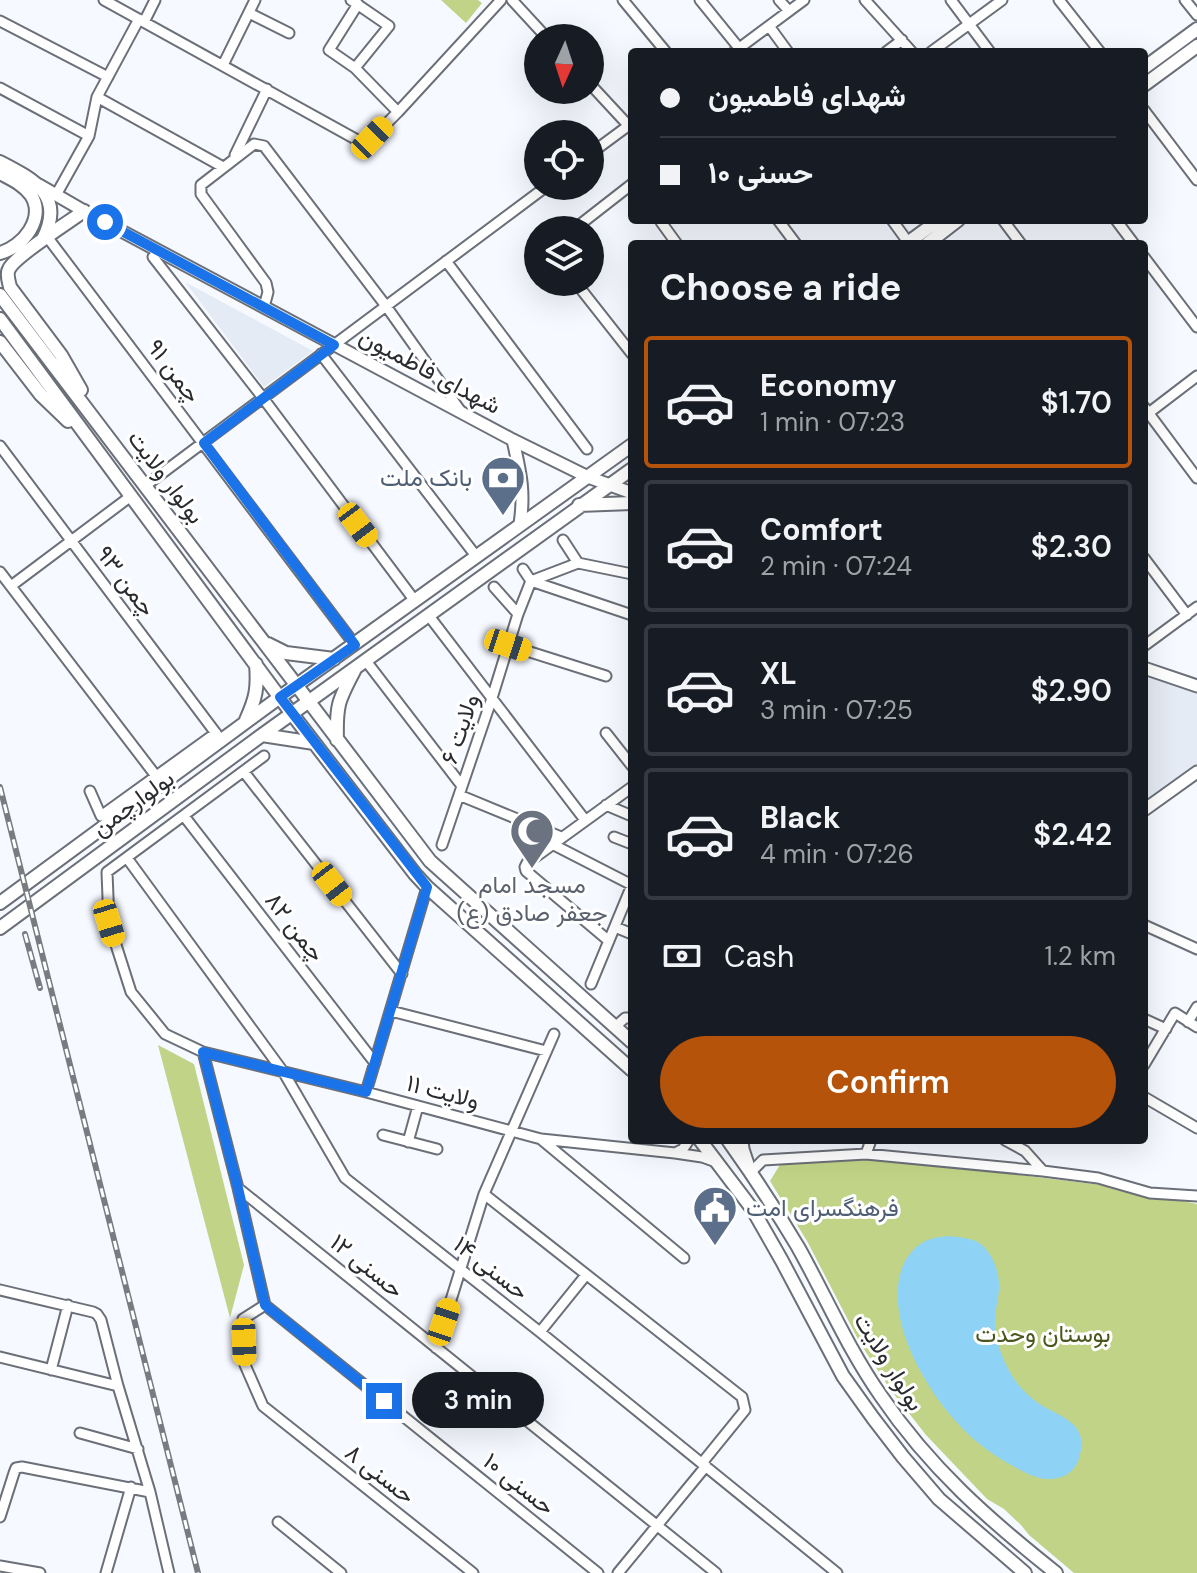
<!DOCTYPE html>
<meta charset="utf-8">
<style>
body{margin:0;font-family:"DM Sans",Vazirmatn,sans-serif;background:#20242c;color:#f1f3f6;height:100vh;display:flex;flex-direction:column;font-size:30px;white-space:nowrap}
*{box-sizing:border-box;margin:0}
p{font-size:26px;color:#9ea1a6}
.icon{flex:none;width:44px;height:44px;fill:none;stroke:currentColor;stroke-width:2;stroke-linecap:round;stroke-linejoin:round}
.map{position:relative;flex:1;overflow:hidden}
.sheet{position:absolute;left:628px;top:240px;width:520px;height:904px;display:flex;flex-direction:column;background:#171b24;border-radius:8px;box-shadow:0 8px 32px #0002}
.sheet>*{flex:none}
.guide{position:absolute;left:628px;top:48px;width:520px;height:176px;border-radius:8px;box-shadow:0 8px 32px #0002;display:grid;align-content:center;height:176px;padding:0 32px;background:#171b24}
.needle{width:52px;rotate:183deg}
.buttons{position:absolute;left:524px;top:24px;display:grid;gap:16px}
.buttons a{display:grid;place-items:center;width:80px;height:80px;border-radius:50%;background:#171b24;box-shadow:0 8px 32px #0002;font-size:40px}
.end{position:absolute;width:36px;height:36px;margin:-18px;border:10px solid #1a73e8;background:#fff;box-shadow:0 0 0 4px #fff}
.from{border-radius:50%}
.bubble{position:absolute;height:56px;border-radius:28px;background:#171b24;box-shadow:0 8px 32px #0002;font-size:26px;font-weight:600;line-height:56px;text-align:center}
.car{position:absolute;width:24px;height:48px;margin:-24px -12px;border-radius:10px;box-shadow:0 0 6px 2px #0007;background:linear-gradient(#f5c518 24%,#345 0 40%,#f5c518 0 76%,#345 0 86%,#f5c518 0)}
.guide b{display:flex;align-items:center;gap:28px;height:76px;font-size:30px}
.guide b+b{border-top:2px solid #363941}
.guide i{width:20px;height:20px;background:#f1f3f6}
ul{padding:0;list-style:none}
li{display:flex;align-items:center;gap:24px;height:132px;margin:0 16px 12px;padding:0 16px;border:4px solid #363941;border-radius:8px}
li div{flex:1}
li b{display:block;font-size:30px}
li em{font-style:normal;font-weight:600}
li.on{border-color:#b45309}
li>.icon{width:72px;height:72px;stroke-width:1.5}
h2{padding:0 32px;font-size:36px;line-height:96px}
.pay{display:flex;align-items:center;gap:20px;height:88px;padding:0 32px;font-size:30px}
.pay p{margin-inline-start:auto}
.primary-button{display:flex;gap:16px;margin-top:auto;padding:16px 32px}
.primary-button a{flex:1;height:92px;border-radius:48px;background:#b45309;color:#fff;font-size:32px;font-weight:600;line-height:92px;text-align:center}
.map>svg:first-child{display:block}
.built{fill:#e5ebf4}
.green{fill:#c0d386}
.water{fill:#8ed2f6}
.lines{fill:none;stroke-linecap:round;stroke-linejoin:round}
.minor-casing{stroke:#6b6f77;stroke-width:13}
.tertiary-casing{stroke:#6b6f77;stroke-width:15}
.secondary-casing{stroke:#6b6f77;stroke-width:16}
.minor{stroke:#fff;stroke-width:9}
.tertiary{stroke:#fff;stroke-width:11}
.secondary{stroke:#fff;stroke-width:12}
.rail-casing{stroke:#787b7f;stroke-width:6}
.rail{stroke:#fff;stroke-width:3;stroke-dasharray:9;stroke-linecap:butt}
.route{stroke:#1a73e8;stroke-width:10}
.labels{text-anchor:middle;stroke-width:6;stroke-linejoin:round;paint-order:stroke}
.street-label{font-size:24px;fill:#292b2f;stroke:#fff}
.service-label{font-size:24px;fill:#4e5e75;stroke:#fff;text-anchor:end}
.worship-label{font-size:24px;fill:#5b616d;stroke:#fff}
.park-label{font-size:24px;fill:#4a561d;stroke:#fff}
</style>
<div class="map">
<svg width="1197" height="1573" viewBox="0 0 1197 1573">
<rect width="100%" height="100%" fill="#f6f9ff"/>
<path class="built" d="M185,282l128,69 -49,36z
M1144,672l53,17v84l-53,40z"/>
<path class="green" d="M441,0h37l4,3 -16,20z
M158,1045l36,19 50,201 -14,53z
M890,1159l212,26 95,19v369h-123l-45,-38 -8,-10 -17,-16 -17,-10 -61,-64 -36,-46 -30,-46 -53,-102 -37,-60 11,-18z"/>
<path class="water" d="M948,1236c10,1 22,2 30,6 15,10 22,31 21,48 -1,12 -5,24 -4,36 1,16 7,32 15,46 7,13 16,22 28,31 23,15 52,19 41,55 -2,8 -8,15 -15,18 -18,8 -35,-1 -51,-10 -23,-12 -44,-29 -61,-49 -31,-36 -67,-101 -50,-149 5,-13 15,-25 29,-29 5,-2 12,-2 17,-3z"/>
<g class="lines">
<g class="minor-casing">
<path id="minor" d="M104,0l255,141 6,1 7,-4 26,-26 103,-112
M351,0l38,26 -34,42
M512,0l35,38
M623,0l43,52
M700,0l39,48
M779,0l10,11
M865,0l47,52
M951,0l39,52
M1059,0l41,52
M1185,0l12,15
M358,4l-29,46 26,18 43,44
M249,13l40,20
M0,21l108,56
M144,22l11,-22
M769,26l19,26
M734,52l70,-52
M886,52l16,-12
M931,52l71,-52
M223,65l32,-65
M590,84l38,41
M0,88l89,48
M97,97l126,70
M1144,110l53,70
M590,154l42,-31
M235,155l32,-66
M56,195l33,-59 8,-39 42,-78
M664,220l-3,2 16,22
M778,220l18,24
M892,220l16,22
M1003,220l18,24
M1116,220l18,24
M573,230l59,-46
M48,238l307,407
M153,257l110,141 152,203
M1144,257l53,70
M446,261l141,188
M580,288l52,66
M264,307l4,-15 -2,-9 -65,-89v-9l53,-41 10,2 122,160 76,107
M321,354l155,202
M1144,407l53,71
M1146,415l51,-39
M0,446l221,294
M145,486l402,-300
M563,540l15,23 54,11
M1144,558l43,57
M523,569l8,12
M0,572l156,204
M531,581l101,34
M531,581l47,-18
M11,586l120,-90
M494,587l24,27
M429,616l156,204
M508,645l98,31
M1144,646l53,-39
M366,661l96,125
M606,733l26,33
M264,756l-157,116 2,51 22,69 34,42 38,18 163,40 175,47 134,14 27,4 14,5
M244,772l158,202
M90,791l11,25 115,-83
M459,795l102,42
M606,805l26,11
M184,816l191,247
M614,837l18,7
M552,844l80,41 -41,99
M442,845l50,-147 26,-84 13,-33
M127,858l157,215 61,105 195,154 297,241
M1144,925l53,24
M615,927l17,7
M609,941l-83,-70 -1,-4 2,-4 105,-76
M391,1011l155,40
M1144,1019l22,10
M1188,1022l9,-15
M615,1027l10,-9h7
M203,1052l35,136 27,117
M1144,1065l31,-52 22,14
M366,1092l61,-205
M1144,1097l53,31
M383,1135l54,14
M542,1140l142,118
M1005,1140l20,11 18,20
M408,1142l10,-36
M675,1153l8,-4 6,-9
M866,1154l5,-14
M751,1172l12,-12 103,-6 177,17 55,7 52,15 47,3
M238,1188l478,385
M484,1194l258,203 3,13 -43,53
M0,1290l93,22 4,2 4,6 17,66 32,106 19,81
M265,1305l333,268
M265,1305l-22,14 2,46 18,41 210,167
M540,1332l46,-57
M436,1348l48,-154 70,-160
M0,1357l118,29
M51,1370l17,-65
M80,1433l58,16
M0,1517l14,-44 2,-5 6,-1 128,25
M278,1522l63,51
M0,1566l40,7
M106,1573l25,-86
M618,1573l88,-107"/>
</g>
<g class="tertiary-casing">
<path id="tertiary" d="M39,185l45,26 429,229 75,37 44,16
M513,440c7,32 12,51 7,84
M1144,668l53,18
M1144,810l53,-38
M742,1140l1,9 5,15"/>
</g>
<g class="secondary-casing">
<path id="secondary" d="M1144,68l53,-39
M1144,85l53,-39
M0,162c35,18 65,34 43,77
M0,173c11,6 23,11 31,22 15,23 -8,52 -31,58
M906,244l33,-24
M927,244l31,-24
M0,295l430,566 202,181
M0,319l292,395 123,160 12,13 205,183
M0,342l41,53 27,26
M81,390l-20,-35 -51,-68c-1,-5 -4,-13 -1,-18 6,-13 60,-47 75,-58
M579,505l53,-2
M268,644l18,9 48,6
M246,720c10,-22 12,-32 10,-56
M262,735l52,8
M337,740c-1,-34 1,-39 17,-69
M0,903l280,-206 352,-252
M0,928l262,-193 370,-266
M700,1140l53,70 29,51 61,115 30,42 30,39 36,42 86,74
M728,1140c25,35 48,70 70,107 28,50 50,102 83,149 49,72 107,123 175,177"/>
</g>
<use href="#minor" class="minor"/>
<use href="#tertiary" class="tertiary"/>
<use href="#secondary" class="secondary"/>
<g class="rail-casing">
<path id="rail" d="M0,787l198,786
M25,934l15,54"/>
</g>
<use href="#rail" class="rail"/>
</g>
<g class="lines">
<path class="route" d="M105,222l229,123 -130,98 151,202 -75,52 147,190 -61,205 -163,-40 35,136 27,117 119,96"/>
</g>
<defs>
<g id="bank-pin" transform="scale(2.3)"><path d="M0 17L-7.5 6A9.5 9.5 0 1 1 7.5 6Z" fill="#5c6f8a" stroke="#fff"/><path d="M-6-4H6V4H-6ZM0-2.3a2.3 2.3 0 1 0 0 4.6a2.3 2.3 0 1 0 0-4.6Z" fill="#fff"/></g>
<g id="mosque-pin" transform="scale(2.3)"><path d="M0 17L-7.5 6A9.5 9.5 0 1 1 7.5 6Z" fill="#6b7280" stroke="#fff"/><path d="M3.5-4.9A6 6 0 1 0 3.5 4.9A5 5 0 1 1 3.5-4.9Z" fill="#fff"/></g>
<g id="civic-pin" transform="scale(2.3)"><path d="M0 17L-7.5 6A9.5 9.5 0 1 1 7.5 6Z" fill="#5c6f8a" stroke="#fff"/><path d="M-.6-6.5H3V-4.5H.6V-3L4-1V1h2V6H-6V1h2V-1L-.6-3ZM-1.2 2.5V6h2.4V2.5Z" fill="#fff"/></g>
</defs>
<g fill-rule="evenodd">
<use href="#bank-pin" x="503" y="478"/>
<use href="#mosque-pin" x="532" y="831"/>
<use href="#civic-pin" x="715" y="1208"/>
</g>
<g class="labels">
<g class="street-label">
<text transform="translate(174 371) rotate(53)" y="8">چمن ۹۱</text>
<text transform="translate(430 371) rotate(28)" y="8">شهدای فاطمیون</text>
<text transform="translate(166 477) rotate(53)" y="8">بولوار ولایت</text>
<text transform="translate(126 581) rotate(53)" y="8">چمن ۹۳</text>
<text transform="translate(460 729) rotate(-71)" y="8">ولایت ۶</text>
<text transform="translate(133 803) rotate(-36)" y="8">بولوارچمن</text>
<text transform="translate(295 927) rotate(52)" y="8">چمن ۸۲</text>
<text transform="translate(443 1092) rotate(15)" y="8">ولایت ۱۱</text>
<text transform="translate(367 1266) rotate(39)" y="8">حسنی ۱۲</text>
<text transform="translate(491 1268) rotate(38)" y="8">حسنی ۱۴</text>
<text transform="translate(889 1362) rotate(58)" y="8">بولوار ولایت</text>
<text transform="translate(380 1474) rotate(38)" y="8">حسنی ۸</text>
<text transform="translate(519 1484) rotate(39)" y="8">حسنی ۱۰</text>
</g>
<g class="service-label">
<text x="472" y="486">بانک ملت</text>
<text x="746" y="1216" text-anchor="start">فرهنگسرای امت</text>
</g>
<g class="worship-label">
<text x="532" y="893">مسجد امام<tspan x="532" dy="28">جعفر صادق (ع)</tspan></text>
</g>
<g class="park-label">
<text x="1043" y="1342">بوستان وحدت</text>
</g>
</g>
</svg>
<div class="buttons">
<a><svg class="needle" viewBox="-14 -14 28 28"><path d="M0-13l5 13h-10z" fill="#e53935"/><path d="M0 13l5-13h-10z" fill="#9ea1a6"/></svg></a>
<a><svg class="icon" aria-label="locate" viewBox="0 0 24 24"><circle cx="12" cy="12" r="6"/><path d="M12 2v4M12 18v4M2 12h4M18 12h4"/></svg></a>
<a><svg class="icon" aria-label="layers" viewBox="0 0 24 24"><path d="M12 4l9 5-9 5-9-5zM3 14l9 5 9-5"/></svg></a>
</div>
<i class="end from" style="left:105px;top:222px"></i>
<i class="end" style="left:384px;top:1401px"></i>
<div class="bubble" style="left:412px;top:1372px;width:132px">3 min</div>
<i class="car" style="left:372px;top:138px;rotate:44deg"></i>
<i class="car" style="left:358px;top:525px;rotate:143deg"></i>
<i class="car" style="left:508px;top:645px;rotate:108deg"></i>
<i class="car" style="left:332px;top:884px;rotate:142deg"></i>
<i class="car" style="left:109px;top:923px;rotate:163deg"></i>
<i class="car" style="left:444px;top:1322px;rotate:18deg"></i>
<i class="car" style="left:244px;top:1342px;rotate:178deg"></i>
<div class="guide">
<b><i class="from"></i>شهدای فاطمیون</b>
<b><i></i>حسنی ۱۰</b>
</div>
<section class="sheet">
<h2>Choose a ride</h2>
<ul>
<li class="on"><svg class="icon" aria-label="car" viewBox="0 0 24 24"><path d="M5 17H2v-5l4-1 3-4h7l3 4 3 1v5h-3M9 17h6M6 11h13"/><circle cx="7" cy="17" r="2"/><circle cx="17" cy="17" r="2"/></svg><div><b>Economy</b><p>1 min · 07:23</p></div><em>$1.70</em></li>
<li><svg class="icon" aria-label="car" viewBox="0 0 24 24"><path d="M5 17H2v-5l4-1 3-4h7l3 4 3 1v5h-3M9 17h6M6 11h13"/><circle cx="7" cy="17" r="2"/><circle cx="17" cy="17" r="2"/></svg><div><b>Comfort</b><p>2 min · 07:24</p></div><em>$2.30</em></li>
<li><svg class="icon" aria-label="car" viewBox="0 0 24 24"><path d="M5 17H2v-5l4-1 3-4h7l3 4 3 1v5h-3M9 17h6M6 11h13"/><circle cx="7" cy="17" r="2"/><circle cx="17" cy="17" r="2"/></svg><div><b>XL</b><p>3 min · 07:25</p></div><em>$2.90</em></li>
<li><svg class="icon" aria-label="car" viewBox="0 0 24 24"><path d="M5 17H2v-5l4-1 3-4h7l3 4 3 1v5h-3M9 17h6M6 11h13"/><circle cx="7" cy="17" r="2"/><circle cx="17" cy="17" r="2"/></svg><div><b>Black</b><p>4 min · 07:26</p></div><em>$2.42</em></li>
</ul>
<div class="pay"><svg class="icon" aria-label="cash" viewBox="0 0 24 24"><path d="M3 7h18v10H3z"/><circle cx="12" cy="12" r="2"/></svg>Cash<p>1.2 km</p></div>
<div class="primary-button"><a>Confirm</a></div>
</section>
</div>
